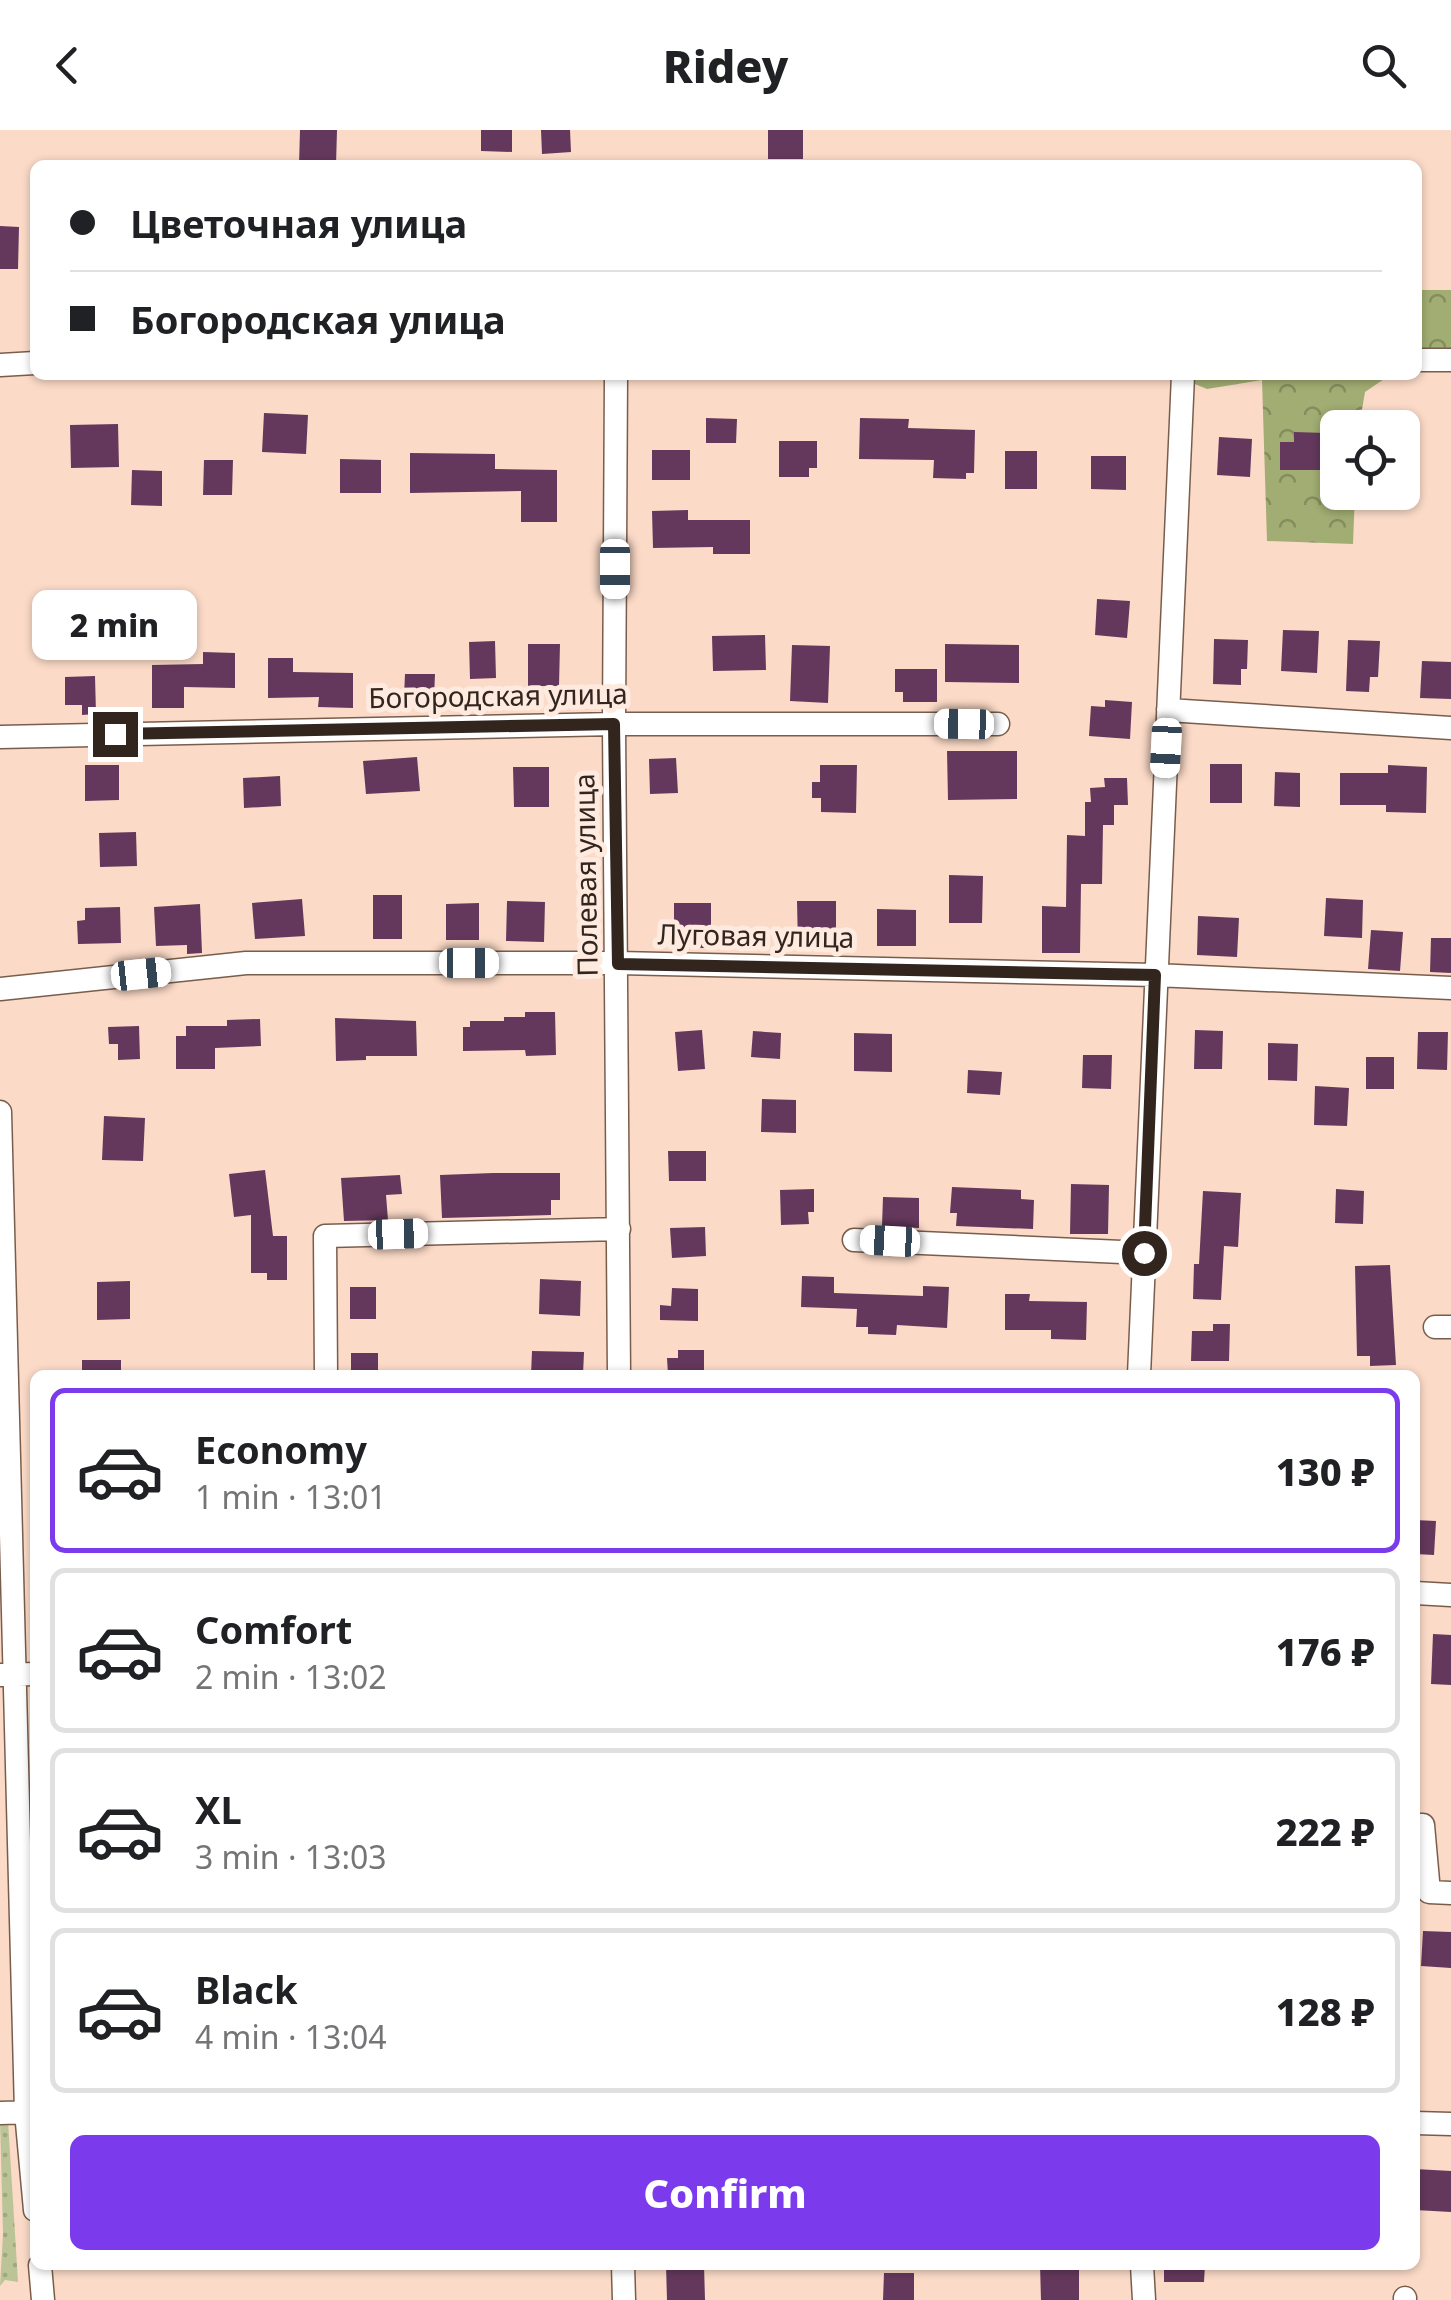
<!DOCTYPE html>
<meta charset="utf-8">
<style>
body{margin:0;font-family:"Noto Sans",sans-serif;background:#f6f6f6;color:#202124;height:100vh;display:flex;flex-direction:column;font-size:38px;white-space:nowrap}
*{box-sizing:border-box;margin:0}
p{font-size:32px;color:#757577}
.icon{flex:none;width:55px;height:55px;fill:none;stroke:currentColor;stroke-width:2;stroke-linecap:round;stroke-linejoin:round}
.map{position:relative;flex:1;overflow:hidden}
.drawer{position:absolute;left:30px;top:1240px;width:1390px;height:900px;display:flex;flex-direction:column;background:#fff;border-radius:15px;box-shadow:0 2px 8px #0004}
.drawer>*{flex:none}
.hud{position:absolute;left:30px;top:30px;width:1392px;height:220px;border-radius:15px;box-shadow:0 2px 8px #0004;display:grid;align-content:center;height:220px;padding:0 40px;background:#fff}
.fabs{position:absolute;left:1320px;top:280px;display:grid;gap:20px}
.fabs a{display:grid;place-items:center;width:100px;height:100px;border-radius:15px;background:#fff;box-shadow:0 2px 8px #0004;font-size:50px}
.end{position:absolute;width:45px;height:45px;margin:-22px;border:12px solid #31251e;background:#fff;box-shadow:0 0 0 5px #fff}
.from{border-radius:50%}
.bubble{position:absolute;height:70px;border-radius:15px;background:#fff;box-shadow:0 2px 8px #0004;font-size:32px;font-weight:800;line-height:70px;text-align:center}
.car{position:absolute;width:30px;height:60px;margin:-30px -15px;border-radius:12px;box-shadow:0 0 8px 2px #0007;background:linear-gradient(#fff 24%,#345 0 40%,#fff 0 76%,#345 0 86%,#fff 0)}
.hud b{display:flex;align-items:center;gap:35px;height:95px;font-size:38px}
.hud b+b{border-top:2px solid #e0e0e0}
.hud i{width:25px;height:25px;background:#202124}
ul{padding:18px 0 0;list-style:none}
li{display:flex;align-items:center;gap:30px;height:165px;margin:0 20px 15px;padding:0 20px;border:5px solid #e0e0e0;border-radius:15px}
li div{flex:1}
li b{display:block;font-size:38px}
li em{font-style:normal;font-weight:800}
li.selected{border-color:#7c3aed}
li>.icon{width:90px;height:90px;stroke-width:1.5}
.cta{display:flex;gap:20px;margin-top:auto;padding:20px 40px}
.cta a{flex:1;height:115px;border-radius:15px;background:#7c3aed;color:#fff;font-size:40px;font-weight:800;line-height:115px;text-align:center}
header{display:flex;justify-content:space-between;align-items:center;height:130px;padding:0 40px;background:#fff;font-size:45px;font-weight:800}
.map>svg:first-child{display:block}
.grass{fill:url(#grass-dots)}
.forest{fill:url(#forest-crowns)}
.building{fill:#64385c}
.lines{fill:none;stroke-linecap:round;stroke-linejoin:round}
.minor-casing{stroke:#795d4c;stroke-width:25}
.minor{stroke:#fff;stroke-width:22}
.route{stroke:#31251e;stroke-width:12}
.labels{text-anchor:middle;stroke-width:10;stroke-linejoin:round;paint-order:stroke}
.street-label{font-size:28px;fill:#31251e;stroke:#feeadf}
</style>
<header><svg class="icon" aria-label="back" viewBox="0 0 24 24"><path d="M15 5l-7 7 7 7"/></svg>Ridey<svg class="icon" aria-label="search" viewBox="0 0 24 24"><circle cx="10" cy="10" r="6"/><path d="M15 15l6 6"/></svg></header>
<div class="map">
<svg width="1451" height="2170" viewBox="0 0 1451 2170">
<defs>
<pattern id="grass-dots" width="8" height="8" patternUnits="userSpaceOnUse" patternTransform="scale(2.5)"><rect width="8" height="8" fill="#bac496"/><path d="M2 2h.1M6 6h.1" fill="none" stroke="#a0a881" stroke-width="1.8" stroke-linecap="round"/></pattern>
<pattern id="forest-crowns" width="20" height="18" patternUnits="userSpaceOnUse" patternTransform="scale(2.5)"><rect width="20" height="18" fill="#a1ad72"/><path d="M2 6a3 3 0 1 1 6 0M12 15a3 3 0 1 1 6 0" fill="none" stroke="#848d5d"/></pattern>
</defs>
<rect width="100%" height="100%" fill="#fbdac7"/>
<path class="grass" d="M0,1989l8,2 10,161 -13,-2 -5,6 3,-52z"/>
<path class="forest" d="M1418,160h33v78l-33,1z
M1173,245h217l-25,17 -6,35 -21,1v64l17,1 -2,51 -86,-3 -5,-161 -55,9z"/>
<path class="building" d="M300,0h37l-1,35h-37z
M481,0h31v22l-31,-1z
M541,0h29l1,22 -29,2z
M768,0h35v29h-35z
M0,96l19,1 -1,42h-18z
M264,283l44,2 -2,39 -44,-2z
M706,288l31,1 -1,24h-30z
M860,288l49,1 -1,9 67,2 -1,43h-8v6l-33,-1 1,-18 -75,-1z
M118,294l1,43 -48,1 -1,-43z
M1294,302l32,1v10h12v27h-58v-28h14z
M1219,307l33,2 -2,38 -33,-2z
M779,311h38v27h-8v9h-30z
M652,320h38v30h-38z
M1005,321h32v38h-32z
M410,323l85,1v15l62,1v52h-36v-31l-111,2z
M1091,326h35v34l-35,-1z
M340,329l41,1v33h-41z
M204,330h29l-1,35h-29z
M132,340l30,1v35l-31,-1z
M688,380v10h62v34h-37v-7l-60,1 -1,-37z
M1097,469l33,2 -3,37 -32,-3z
M1283,500l36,1 -2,42 -36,-2z
M765,505l1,35 -53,1 -1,-35z
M1214,509l34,1 -1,29h-6v16l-28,-1z
M1348,510l32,1 -2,36h-8l-1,15 -23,-1z
M495,511l1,37 -26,1 -1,-37z
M528,514h32l-1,42h-31z
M945,514l74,1v38l-74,-1z
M792,515l38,1 -2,57 -38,-2z
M203,522l32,1v35l-51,-1v21h-32v-43l51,-1z
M268,528h25v14l60,1v35l-35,-1 1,-10 -51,1z
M1422,531l29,1v37l-31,-1z
M895,539h42v33h-34v-10h-8z
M405,544h30l-1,24 -30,-1z
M95,546l1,38 -14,1v-10h-17v-28z
M1105,570l27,2 -2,37 -41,-3 2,-30 14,1z
M947,621h70v48l-69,1z
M417,627l3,34 -54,3 -3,-33z
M676,628l2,35 -28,1 -1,-35z
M1210,634h32v39h-32z
M85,635h34v35l-34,1z
M820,635h37l-1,48 -35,-1v-14h-9v-16h8z
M1388,635l39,2 -1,46 -40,-1v-7h-46v-32h48z
M513,637h36v40h-35z
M1275,642l25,1v34l-26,-1z
M280,646l1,30 -37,2 -1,-30z
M1104,648h23l1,27h-14v20h-11l-1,59h-21l-1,69h-38v-47l24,1 1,-72 18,1v-34h6l-1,-14 15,-1z
M136,702l1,34 -37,1 -1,-34z
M949,745l34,1 -1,47h-33z
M373,765h29v44h-29z
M1326,768l37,2 -1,38 -38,-2z
M302,769l3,37 -50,3 -3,-36z
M507,771l38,1 -1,40 -38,-1z
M797,771h39v45h-38z
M479,773v37h-33v-36z
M674,773h37v45h-37z
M200,774l2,49 -15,1v-9l-31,1 -2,-39z
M120,777l1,36 -43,1 -1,-23 8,-1v-12z
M877,779l39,1v36h-39z
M1198,786l41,2 -2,39 -40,-2z
M1371,800l32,2 -3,39 -32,-2z
M1431,808h20v35l-21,-1z
M525,882h30l1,43 -30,1 -1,-6 -62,1v-24h7v-6h34v-4h21z
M335,888l81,3 1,35h-51v4l-30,1z
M260,889l1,27 -46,2v21h-39v-33h10v-10h41v-6z
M139,896l1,33 -22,1v-16h-9l-1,-17z
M702,900l3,39 -27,2 -3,-39z
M1195,900l28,1 -1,38h-28z
M753,901l28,2 -1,26 -29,-2z
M1418,902h30l-1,38 -30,-1z
M854,903l38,1v38l-38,-1z
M1268,913l30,1 -1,37 -29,-1z
M1083,925h29l-1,34 -29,-1z
M1366,927h28v32h-28z
M968,940l34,2 -2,23 -33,-2z
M1315,956l34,2 -2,38 -33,-1z
M762,969l34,1v33l-35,-1z
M104,986l41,2 -2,43 -41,-1z
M668,1021h38v30h-37z
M265,1040l8,66h14v44h-20v-7h-16v-58l-17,2 -5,-43z
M493,1043h67v27h-9v15l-109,3 -2,-43z
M400,1045l2,19 -16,1 2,25 -44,1 -3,-43z
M1071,1054l38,1 -1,49h-38z
M952,1057l69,3v9l13,1 -1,29 -77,-3 1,-13h-7z
M814,1059v23h-6l1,12 -28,1 -1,-35z
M1336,1059l28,2 -1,33 -28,-1z
M1203,1061l38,2 -3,54 -14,-1 -3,54 -28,-1 1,-35h5z
M883,1067l36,1v30l-37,-2z
M705,1097l1,29 -34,2 -2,-30z
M1390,1135l6,100 -26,1v-10h-13l-2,-90z
M802,1146l32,1v16l89,3v-10l26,1 -2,41 -50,-3 -1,10 -28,-1v-7h-12l1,-18 -56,-2z
M540,1149l41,2 -1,35 -41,-2z
M130,1151v38l-33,1v-38z
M350,1157h26v32h-26z
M672,1158l26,1v32l-38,-1v-15l11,1z
M1005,1164h25l-1,7 58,1 -1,38 -35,-1v-9h-46z
M1213,1194h17l-1,37h-38l1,-30h21z
M678,1220h26v25h-36l-1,-17h11z
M532,1221l52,1 -1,23h-52z
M351,1223h27v22h-27z
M82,1230h39v15h-39z
M1415,1390l21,1 -2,34 -19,-1z
M1433,1504l18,1v50l-20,-1z
M1423,1801l28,1v36l-30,-2z
M1415,2039l36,2v41l-36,-2z
M666,2135h38l1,35h-38z
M1040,2135h39v35h-38z
M1164,2135h41l-1,17h-40z
M884,2143h30v27h-31z"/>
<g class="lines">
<g class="minor-casing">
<path id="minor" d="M1418,230h33
M0,235l35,-2
M616,245l-2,349 5,651
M1168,580l283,18
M0,607l614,-13h384
M0,859l246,-26h372l537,12 296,13
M0,982l26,1000 9,98
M854,1110l290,13
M1435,1197h16
M326,1245l-1,-139 294,-7
M1139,1245l44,-1000
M1415,1463l36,2
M0,1545l35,-1
M1415,1695h8l6,67 22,1
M0,1983l35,-1
M1415,1993l36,1
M40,2135l3,35
M623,2135l1,35
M1142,2135l2,35
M1405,2168v2"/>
</g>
<use href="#minor" class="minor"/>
</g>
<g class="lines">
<path class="route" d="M115,604l499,-10 4,240 537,11 -11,278"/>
</g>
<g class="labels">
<g class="street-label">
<text transform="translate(498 566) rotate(-1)" y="10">Богородская улица</text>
<text transform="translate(586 745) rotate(-91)" y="10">Полевая улица</text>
<text transform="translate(756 806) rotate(1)" y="10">Луговая улица</text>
</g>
</g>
</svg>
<div class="fabs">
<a><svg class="icon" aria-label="locate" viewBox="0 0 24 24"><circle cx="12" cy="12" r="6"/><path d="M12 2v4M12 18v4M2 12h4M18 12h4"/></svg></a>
</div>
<i class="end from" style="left:1144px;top:1123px"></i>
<i class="end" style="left:115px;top:604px"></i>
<div class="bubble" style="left:32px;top:460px;width:165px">2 min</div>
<i class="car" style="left:615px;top:439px;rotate:180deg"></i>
<i class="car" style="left:964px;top:594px;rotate:271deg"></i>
<i class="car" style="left:1166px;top:618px;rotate:183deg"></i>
<i class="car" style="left:469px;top:833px;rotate:90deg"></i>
<i class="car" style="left:141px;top:844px;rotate:84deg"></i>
<i class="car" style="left:398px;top:1104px;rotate:88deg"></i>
<i class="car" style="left:890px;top:1111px;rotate:273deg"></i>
<div class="hud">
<b><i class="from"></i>Цветочная улица</b>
<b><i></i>Богородская улица</b>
</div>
<section class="drawer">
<ul>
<li class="selected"><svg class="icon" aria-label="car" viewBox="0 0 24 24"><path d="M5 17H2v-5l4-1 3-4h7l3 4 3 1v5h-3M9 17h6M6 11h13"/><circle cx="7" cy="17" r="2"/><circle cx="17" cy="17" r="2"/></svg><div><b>Economy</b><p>1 min · 13:01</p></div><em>130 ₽</em></li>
<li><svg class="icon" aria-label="car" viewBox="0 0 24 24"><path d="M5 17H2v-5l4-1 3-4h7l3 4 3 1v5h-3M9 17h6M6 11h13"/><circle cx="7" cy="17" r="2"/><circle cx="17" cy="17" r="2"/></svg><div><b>Comfort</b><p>2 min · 13:02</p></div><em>176 ₽</em></li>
<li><svg class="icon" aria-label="car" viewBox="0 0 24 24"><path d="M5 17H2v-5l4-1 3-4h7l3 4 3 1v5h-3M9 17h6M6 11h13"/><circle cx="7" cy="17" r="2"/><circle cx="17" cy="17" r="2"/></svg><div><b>XL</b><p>3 min · 13:03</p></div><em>222 ₽</em></li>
<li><svg class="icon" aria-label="car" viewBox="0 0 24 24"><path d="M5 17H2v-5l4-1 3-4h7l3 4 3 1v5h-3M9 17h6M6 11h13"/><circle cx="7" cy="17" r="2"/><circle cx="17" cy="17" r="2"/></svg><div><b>Black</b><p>4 min · 13:04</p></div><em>128 ₽</em></li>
</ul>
<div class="cta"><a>Confirm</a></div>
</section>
</div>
